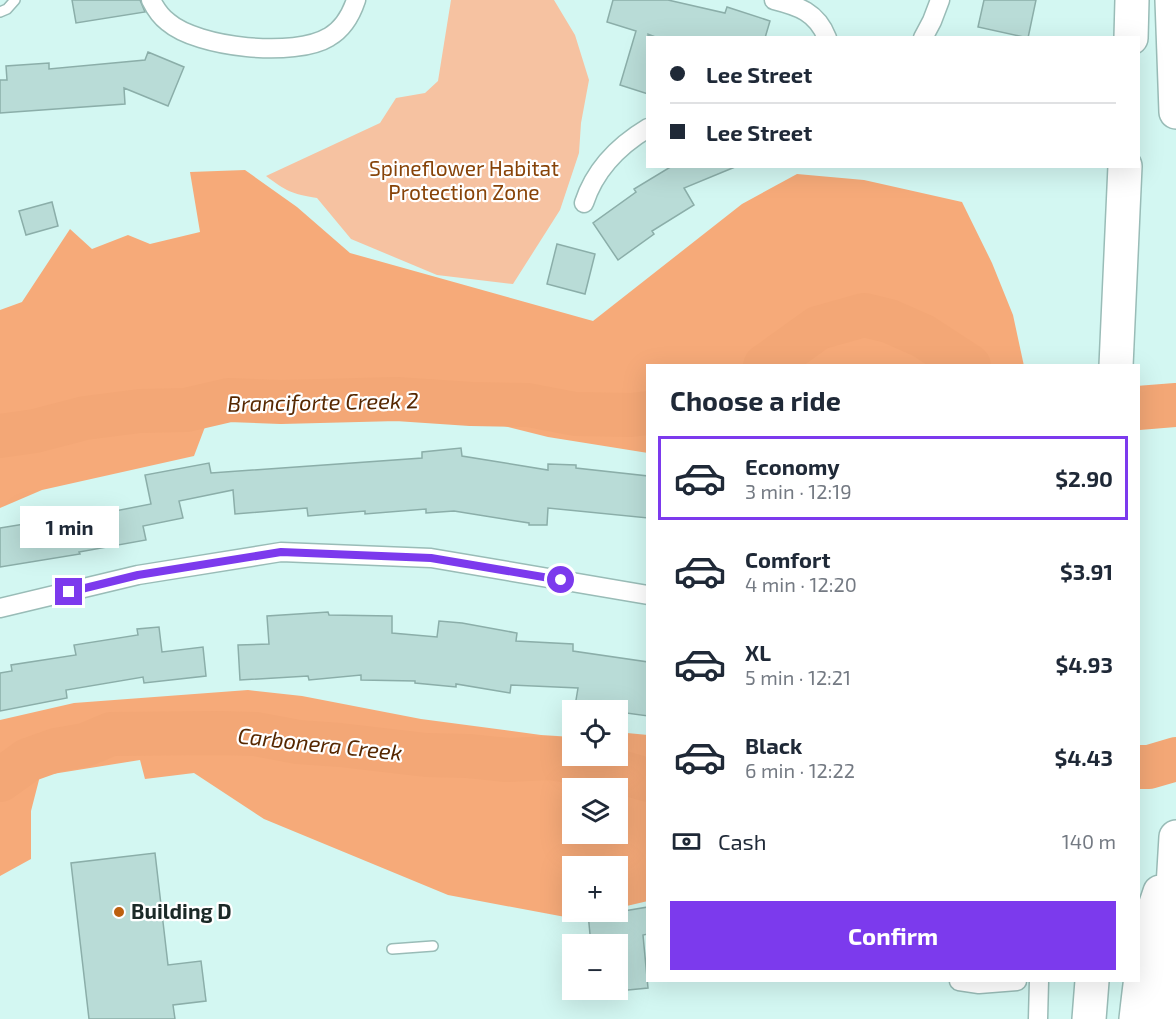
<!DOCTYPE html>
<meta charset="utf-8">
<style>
body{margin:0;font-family:"Exo 2",sans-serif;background:#f2f2f3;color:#1f2937;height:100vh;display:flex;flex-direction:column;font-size:22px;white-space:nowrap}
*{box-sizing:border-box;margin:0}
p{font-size:20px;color:#747a83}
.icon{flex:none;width:33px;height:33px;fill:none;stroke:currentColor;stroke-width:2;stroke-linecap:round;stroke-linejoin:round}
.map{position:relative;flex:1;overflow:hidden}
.drawer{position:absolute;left:646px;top:364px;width:494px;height:618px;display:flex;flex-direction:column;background:#fff;border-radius:0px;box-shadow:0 6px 24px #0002}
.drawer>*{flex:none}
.guide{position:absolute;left:646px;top:36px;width:494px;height:132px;border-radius:0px;box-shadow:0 6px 24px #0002;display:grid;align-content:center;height:132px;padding:0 24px;background:#fff}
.buttons{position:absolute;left:562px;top:700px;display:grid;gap:12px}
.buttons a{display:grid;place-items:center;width:66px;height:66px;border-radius:0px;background:#fff;box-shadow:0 6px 24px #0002;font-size:30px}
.end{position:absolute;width:27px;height:27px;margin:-14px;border:8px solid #7c3aed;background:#fff;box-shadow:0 0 0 3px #fff}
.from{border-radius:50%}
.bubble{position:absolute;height:42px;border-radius:0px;background:#fff;box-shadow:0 6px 24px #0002;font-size:20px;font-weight:700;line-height:42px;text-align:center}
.guide b{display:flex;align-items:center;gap:21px;height:57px;font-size:22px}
.guide b+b{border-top:2px solid #e0e1e3}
.guide i{width:15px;height:15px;background:#1f2937}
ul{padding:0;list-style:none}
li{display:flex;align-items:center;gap:18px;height:84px;margin:0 12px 9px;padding:0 12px;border:3px solid transparent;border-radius:0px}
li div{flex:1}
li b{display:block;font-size:22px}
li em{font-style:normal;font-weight:700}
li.active{border-color:#7c3aed}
li>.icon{width:54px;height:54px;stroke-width:1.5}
h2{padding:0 24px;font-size:27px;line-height:72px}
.pay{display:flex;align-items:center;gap:15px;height:66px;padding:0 24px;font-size:22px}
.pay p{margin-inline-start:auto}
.button{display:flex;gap:12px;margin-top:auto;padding:12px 24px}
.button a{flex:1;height:69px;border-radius:0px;background:#7c3aed;color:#fff;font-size:24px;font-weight:700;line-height:69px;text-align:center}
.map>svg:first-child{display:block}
.green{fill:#f6c2a1}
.forest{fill:#f6aa79;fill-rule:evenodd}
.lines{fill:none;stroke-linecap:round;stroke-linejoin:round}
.river{stroke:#f3a776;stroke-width:44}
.building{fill:#b9dcd7;stroke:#8baea9;stroke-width:1.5}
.lane-casing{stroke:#99bcb7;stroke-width:12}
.street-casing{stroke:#99bcb7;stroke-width:21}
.highway-casing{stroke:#99bcb7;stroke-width:36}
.lane{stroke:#fff;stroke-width:9}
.street{stroke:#fff;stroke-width:18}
.highway{stroke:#fff;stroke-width:33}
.route{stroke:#7c3aed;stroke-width:8}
.poi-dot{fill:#bd600f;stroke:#fff;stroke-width:2}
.labels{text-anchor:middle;stroke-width:4.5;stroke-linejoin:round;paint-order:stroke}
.park-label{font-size:21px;fill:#874308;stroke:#fff}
.poi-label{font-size:21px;font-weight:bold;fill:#1b2927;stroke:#fff;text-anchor:start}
.water-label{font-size:22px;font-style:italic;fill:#562700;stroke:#fff}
</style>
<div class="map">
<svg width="1176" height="1019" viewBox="0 0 1176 1019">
<rect width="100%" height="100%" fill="#d3f7f2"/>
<path class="green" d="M451,0h103l21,35 14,45 -8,43 -2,30 -19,57 -47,74 -76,-9 -86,-36 -34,-41c-25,-4 -31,-7 -51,-22l114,-53 16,-25 29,-5 13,-12z"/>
<path class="forest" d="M245,170l52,37 53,46 243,68 149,-117 55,-30 67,6 98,22 30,61 21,52 11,51h-376v87l-100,-16 -87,-22 -119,-10 -131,6 -17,45 -152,34 -42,18v-198l22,-8 48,-73 22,20 36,-14 22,9 50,-12 -10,-60z
M248,690l54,6 119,23 120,16 32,2v19h14l21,9 5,-9h5v-8l9,-15 21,2v166l-30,7v-41h-45v45h30l-27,7 -128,-24 -184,-76 -70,-46 -49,6 -5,-19 -100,16 -9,35v48l-31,17v-156l74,-17zM573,789h45v45h-45z"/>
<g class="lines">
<path class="river" d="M765,366l53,-38 46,-13 25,6 34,15 46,30
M1138,408l38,-3
M0,436l35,-5 50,-13 55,-7 46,-1 43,-10 52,2 116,-3 74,5 57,1 47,9 56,1 17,-2
M1138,767h11l27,-8
M0,780l28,-20 28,-10 29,-5 26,-11 108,-1 36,1 43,8 42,3 86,10 42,1 39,4 43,-2 50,8 48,14"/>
</g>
<path class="building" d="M72,0h68l5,12 -69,11z
M613,0h55l57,13 2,-6 43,14 -5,17h-107l-10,-4v60l-28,-9 16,-54 -29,-9z
M984,0h52l-8,38 -50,-11z
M148,52l36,15 -16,39 -44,-18 1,16 -125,9v-33h7l-1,-14 43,-3v6l96,-9z
M672,166l63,1 -51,21 10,17 -42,26 2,3 -36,26 -25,-37 43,-31 -2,-3z
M52,202l6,24 -32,9 -7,-24z
M557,244l38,10 -10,40 -38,-10z
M461,448l1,8 86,14v-6l28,1v3l72,8v42l-100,-10 -1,17h-18v-2l-75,-12 -28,2v-4l-61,5v-3l-57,5 -1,-8 -72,6 -2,-24 -54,11 4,17 -40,8 3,14 -67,12 1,2 -80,13v-39l73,-12 1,3 77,-15 -6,-29 64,-12 2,10 211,-15v-6z
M328,612l1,3 63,1v17l45,4 2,-16 23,2 55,10 -1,8 57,3v7l75,11v54l-73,-10 3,-18 -67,-3 -1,8 -54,-9v3l-41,-4v-2l-54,-1v-5l-52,5 -1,-4 -68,4 -2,-35 31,-1 -2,-28z
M159,627l3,25 41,-5 3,29 -62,7 -1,-6 -77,13 1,8 -67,13v-38l12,-2 -1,-6 65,-10 -2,-10 64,-10 -1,-6z
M155,853l13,112 33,-4 5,40 -33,4 2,14h-86l-18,-156z
M648,907v27l-5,1 5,53 -30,3v-46h-27l-3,-32 30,-1z"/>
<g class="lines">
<g class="lane-casing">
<path id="lane" d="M0,12l7,-3 8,-9
M392,949l41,-3"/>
</g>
<g class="street-casing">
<path id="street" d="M151,0c4,8 9,16 17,22 30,26 127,36 161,15 14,-8 22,-22 27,-37
M774,0c24,6 43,12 53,38
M923,38l9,-17 8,-21
M584,203c11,-34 34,-57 64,-75
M0,608l138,-33 143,-23 150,6 217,37
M959,981l20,3 38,-3
M1038,1019l1,-38"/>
</g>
<g class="highway-casing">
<path id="highway" d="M1172,0l4,112
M1131,38l1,-38
M1116,366l9,-200
M1089,1019l3,-38
M1136,1019c5,-43 9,-86 24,-127
M1165,1019l11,-182"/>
</g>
<use href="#lane" class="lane"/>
<use href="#street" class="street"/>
<use href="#highway" class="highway"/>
</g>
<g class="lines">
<path class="route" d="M69,592l69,-17 143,-23 150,6 130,22"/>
</g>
<circle class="poi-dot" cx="119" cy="912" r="6"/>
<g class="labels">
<g class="park-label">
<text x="464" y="176">Spineflower Habitat<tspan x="464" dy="24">Protection Zone</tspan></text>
</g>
<g class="poi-label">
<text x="131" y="919">Building D</text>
</g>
<g class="water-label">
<text transform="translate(323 402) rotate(-1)" y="8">Branciforte Creek 2</text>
<text transform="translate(320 744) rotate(6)" y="8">Carbonera Creek</text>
</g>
</g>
</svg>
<div class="buttons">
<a><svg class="icon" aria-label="locate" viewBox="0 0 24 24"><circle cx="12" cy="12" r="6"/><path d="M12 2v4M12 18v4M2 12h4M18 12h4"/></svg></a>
<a><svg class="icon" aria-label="layers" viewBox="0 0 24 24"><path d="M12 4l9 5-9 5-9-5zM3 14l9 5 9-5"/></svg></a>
<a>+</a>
<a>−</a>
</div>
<i class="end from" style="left:561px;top:580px"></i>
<i class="end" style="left:69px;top:592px"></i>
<div class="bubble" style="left:20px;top:506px;width:99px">1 min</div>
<div class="guide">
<b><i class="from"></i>Lee Street</b>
<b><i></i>Lee Street</b>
</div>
<section class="drawer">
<h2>Choose a ride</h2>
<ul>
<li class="active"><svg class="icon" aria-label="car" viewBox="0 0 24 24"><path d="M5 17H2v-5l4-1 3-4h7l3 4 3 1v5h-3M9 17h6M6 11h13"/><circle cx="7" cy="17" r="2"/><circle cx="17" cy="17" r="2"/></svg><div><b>Economy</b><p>3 min · 12:19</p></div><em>$2.90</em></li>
<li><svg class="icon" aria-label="car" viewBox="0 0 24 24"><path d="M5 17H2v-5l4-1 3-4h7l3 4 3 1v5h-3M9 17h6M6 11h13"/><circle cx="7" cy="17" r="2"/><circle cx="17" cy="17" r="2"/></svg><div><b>Comfort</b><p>4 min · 12:20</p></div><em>$3.91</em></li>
<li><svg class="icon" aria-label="car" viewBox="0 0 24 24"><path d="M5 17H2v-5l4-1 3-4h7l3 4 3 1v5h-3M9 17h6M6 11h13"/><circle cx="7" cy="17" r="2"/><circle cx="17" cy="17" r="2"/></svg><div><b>XL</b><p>5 min · 12:21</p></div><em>$4.93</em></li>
<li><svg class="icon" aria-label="car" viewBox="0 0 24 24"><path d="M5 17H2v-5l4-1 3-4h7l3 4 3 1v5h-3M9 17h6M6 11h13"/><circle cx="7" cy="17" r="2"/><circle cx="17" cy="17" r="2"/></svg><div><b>Black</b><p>6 min · 12:22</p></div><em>$4.43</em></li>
</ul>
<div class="pay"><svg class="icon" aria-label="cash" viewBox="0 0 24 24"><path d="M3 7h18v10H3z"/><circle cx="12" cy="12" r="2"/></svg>Cash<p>140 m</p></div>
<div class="button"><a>Confirm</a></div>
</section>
</div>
